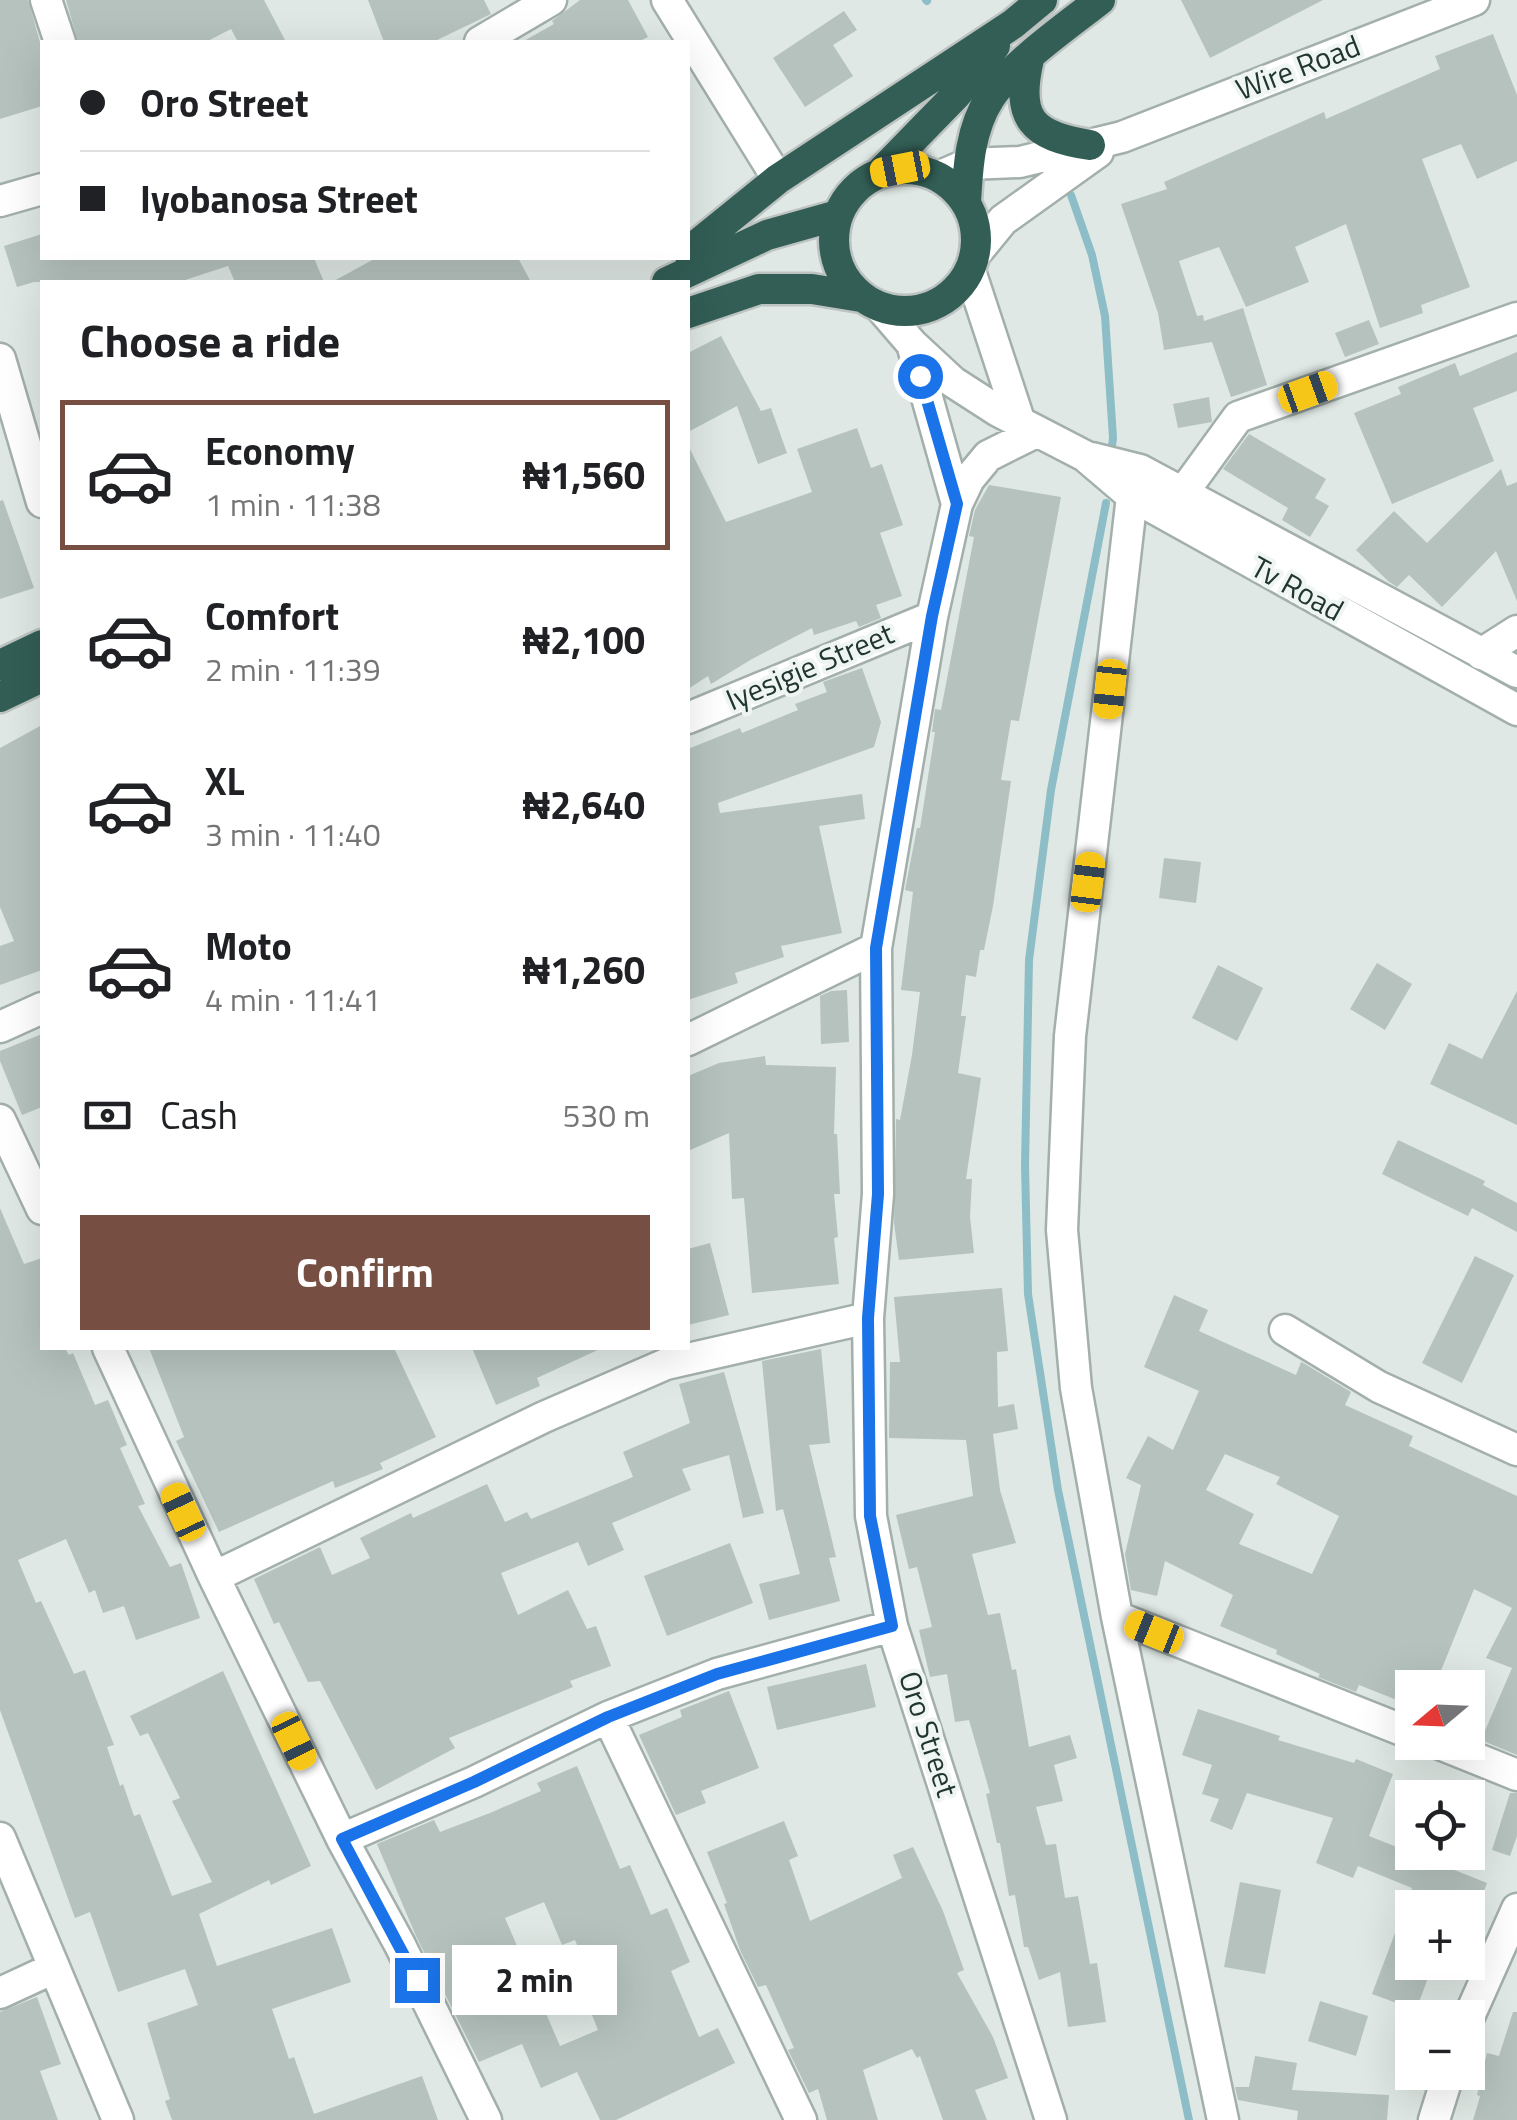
<!DOCTYPE html>
<meta charset="utf-8">
<style>
body{margin:0;font-family:"Titillium Web",sans-serif;background:#f6f6f6;color:#202124;height:100vh;display:flex;flex-direction:column;font-size:38px;white-space:nowrap}
*{box-sizing:border-box;margin:0}
p{font-size:32px;color:#757577}
.icon{flex:none;width:55px;height:55px;fill:none;stroke:currentColor;stroke-width:2;stroke-linecap:round;stroke-linejoin:round}
.map{position:relative;flex:1;overflow:hidden}
.side{position:absolute;left:40px;top:280px;width:650px;height:1070px;display:flex;flex-direction:column;background:#fff;border-radius:0px;box-shadow:0 10px 40px #0002}
.side>*{flex:none}
.hud{position:absolute;left:40px;top:40px;width:650px;height:220px;border-radius:0px;box-shadow:0 10px 40px #0002;display:grid;align-content:center;height:220px;padding:0 40px;background:#fff}
.needle{width:65px;rotate:251deg}
.controls{position:absolute;left:1395px;top:1670px;display:grid;gap:20px}
.controls a{display:grid;place-items:center;width:90px;height:90px;border-radius:0px;background:#fff;box-shadow:0 10px 40px #0002;font-size:50px}
.end{position:absolute;width:45px;height:45px;margin:-22px;border:12px solid #1a73e8;background:#fff;box-shadow:0 0 0 5px #fff}
.from{border-radius:50%}
.bubble{position:absolute;height:70px;border-radius:0px;background:#fff;box-shadow:0 10px 40px #0002;font-size:32px;font-weight:700;line-height:70px;text-align:center}
.car{position:absolute;width:30px;height:60px;margin:-30px -15px;border-radius:12px;box-shadow:0 0 8px 2px #0007;background:linear-gradient(#f5c518 24%,#345 0 40%,#f5c518 0 76%,#345 0 86%,#f5c518 0)}
.hud b{display:flex;align-items:center;gap:35px;height:95px;font-size:38px}
.hud b+b{border-top:2px solid #e0e0e0}
.hud i{width:25px;height:25px;background:#202124}
ul{padding:0;list-style:none}
li{display:flex;align-items:center;gap:30px;height:150px;margin:0 20px 15px;padding:0 20px;border:5px solid transparent;border-radius:0px}
li div{flex:1}
li b{display:block;font-size:38px}
li em{font-style:normal;font-weight:700}
li.selected{border-color:#764e42}
li>.icon{width:90px;height:90px;stroke-width:1.5}
h2{padding:0 40px;font-size:45px;line-height:120px}
.pay{display:flex;align-items:center;gap:25px;height:110px;padding:0 40px;font-size:38px}
.pay p{margin-inline-start:auto}
.cta{display:flex;gap:20px;margin-top:auto;padding:20px 40px}
.cta a{flex:1;height:115px;border-radius:0px;background:#764e42;color:#fff;font-size:40px;font-weight:700;line-height:115px;text-align:center}
.map>svg:first-child{display:block}
.lines{fill:none;stroke-linecap:round;stroke-linejoin:round}
.stream{stroke:#8dbdc7;stroke-width:8}
.building{fill:#b5c2bd;fill-rule:evenodd}
.minor-casing{stroke:#a3afab;stroke-width:35}
.highway-casing{stroke:#bdc3c1;stroke-width:35}
.minor{stroke:#fff;stroke-width:30}
.highway{stroke:#325e55;stroke-width:30}
.route{stroke:#1a73e8;stroke-width:12}
.labels{text-anchor:middle;stroke-width:8;stroke-linejoin:round;paint-order:stroke}
.street-label{font-size:30px;fill:#223631;stroke:#eff5f2}
</style>
<div class="map">
<svg width="1517" height="2120" viewBox="0 0 1517 2120">
<rect width="100%" height="100%" fill="#dfe8e4"/>
<g class="lines">
<path class="stream" d="M926,0l1,1
M1071,195l21,60 13,61 8,122 -2,16
M1106,503l-55,287 -22,170 -4,206 3,128 30,196 131,630"/>
</g>
<path class="building" d="M0,0h28l14,49v57l-42,13z
M66,0h198l22,42h-48l-7,-13 -25,13h-128z
M368,0h116l7,14 -58,28h-49z
M580,0h48l20,37 -10,5h-116l32,-18 -2,-3z
M1181,0h142l-113,58z
M844,11l13,19 -24,15 20,31 -48,31 -32,-49z
M1493,34l24,61v66l-40,18 -16,-35 -39,15 48,128 -49,18 2,8 -43,15 -34,-104 -51,23 14,35 -63,25 -27,-60 -40,14 18,55 6,-1 1,6 39,-13 24,77 -36,12 -19,-55 -48,8 -6,-37 -37,-109 46,-15 -3,-7 160,-70 2,7 114,-50 -5,-13z
M42,234v24h272l10,24h-89l-7,-16 -49,16h-145l-17,5 -13,-41z
M376,258h142l13,24h-199z
M1369,320l10,24 -34,13 -10,-24z
M721,336l40,75 10,-3 16,45 -29,11 -21,-58 -49,26v-79z
M1517,352v39l-44,17 21,53 -102,43 -38,-91 47,-19 -3,-7 57,-24 5,13z
M1209,397l3,25 -34,6 -5,-24z
M857,428l14,40 11,-4 21,61 -23,8 22,63 -26,9 5,13 -22,9 -3,-6 -42,14 -2,-7 -60,31 -41,25 -3,-8 -20,13v-244l38,77 86,-30 -15,-43z
M1249,434l77,45 -11,19 14,8 -19,31 -28,-17 6,-12 -65,-39z
M1501,469l6,17 10,-4v119l-21,-50 -54,56 -33,-32 -12,12 -9,-6 -32,-31 38,-39 33,32z
M989,485l72,12 -42,224 -8,-1 -10,60 10,1 -18,125 -9,44h-4l-4,27 -10,-2 -5,41h5l-8,57 23,5 -15,101h6l-2,38 4,36 -75,7 -5,-37 2,-104 4,1 12,-65 8,-63 -19,-2 12,-98 -8,-2 12,-62h3l15,-96h-3l3,-23 6,1 33,-173 -5,-1 6,-26z
M3,500l31,88 -34,11v-98z
M862,668l19,54 -7,25 -156,56 2,10 142,-19 3,25 -46,7 23,107 -61,13 3,11 -49,16 3,10 -50,17v-251l52,-21 2,5 56,-23 -3,-6 32,-12 -4,-10z
M42,725v245l-42,15v-39l14,-5 -14,-34v-159z
M1164,858l37,4 -5,41 -37,-5z
M1377,963l35,21 -27,46 -35,-21z
M1218,965l45,23 -26,53 -45,-23z
M847,990l2,52 -28,2 -1,-48 11,-5z
M1517,991v134l-87,-41 19,-41 33,16z
M42,1034v73l-20,8 -22,-54v-10z
M765,1056l1,9 70,2 -2,67h3l3,60h-6l4,43 -4,1 5,46 -87,9 -8,-95 -12,1 -3,-66 -41,18v-75l31,-13z
M1398,1140l87,41 -2,4 34,18v29l-45,-24 -4,8 -86,-42z
M0,1208l24,56 18,-6v90h23l4,7 4,-2 22,52 13,-5 19,45 -7,3 25,56 -7,2 32,61 11,-4 19,55 -64,22 -12,-34 -21,7 -8,-23 -6,3 -23,-54 -48,21 18,43 5,-2 33,73 11,-4 29,75 -7,2 13,39 3,-2 11,32 6,-2 32,82 40,-14 -40,-81 8,-3 -32,-65 -8,3 -10,-20 93,-45 88,195 -40,19 -2,-5 -70,34 18,52 115,-38 19,54 -79,27 17,50 5,-2 20,57 108,-38 16,44h-266l-7,-19 5,-2 -23,-76 51,-18 -13,-36 -67,23 -28,-80 -15,6 -75,-208z
M710,1243l19,72 -41,10v-76z
M1475,1256l39,19 -52,108 -40,-20z
M1002,1288l6,63 -11,1 1,55 16,-3 4,25 -25,5 7,56 16,53 -44,11 16,61 12,-2 12,57 4,-1 13,78 41,-12 7,23 -23,7 9,36 -27,6 10,38 10,-1 9,54 13,-2 12,68 7,-1 9,59 -38,5 -8,-55 -21,8 -11,-33h-4l-9,-52 -6,1 -9,-53h-3l-11,-49 4,-1 -21,-73 -14,2 -8,-48 -17,3 -11,-47 13,-3 -15,-60 -8,2 -13,-54 77,-19 -7,-56 -77,-2 1,-76h10l-6,-65z
M1174,1295l34,15 -9,21 97,44 5,-13 4,2 46,28 -6,13 68,31 -4,10 108,50v259l-36,-15 31,-72 -26,-10 26,-50 -38,-19 -40,99h-22v18l-53,-21 -3,7 -38,-15 2,-3 -44,-20 1,-4 -57,-24 13,-31 -68,-34 -8,35 -26,-6 -6,-36 16,-69 -15,-7 22,-42 25,14 26,-59 -55,-24zM1225,1454l55,23 -4,7 63,32 -27,58 -73,-30 15,-30 -48,-24z
M149,1348h245l42,89 -56,26 3,6 -48,19 -2,-7 -114,51 -43,-91 8,-4z
M472,1348h130l-65,30 3,8 -44,19z
M821,1349l9,94 -21,2 27,112 -7,1 11,43 -71,19 -10,-36 41,-10 -17,-65 -7,2 -14,-150z
M724,1372l40,141 -21,5 -14,-63 -47,14 9,21 -79,33 12,27 -36,16 -10,-24 -77,31 17,42 50,-25 19,39 9,-3 15,40 -41,15 3,6 -124,51 6,10 -79,42 -56,-109 -12,1 -29,-60 -5,2 -20,-45 66,-32 12,28 38,-17 -10,-20 51,-25 2,5 74,-34 18,38 22,-10 4,7 102,-42 -10,-25 67,-29 -11,-39z
M730,1543l23,60 -86,33 -23,-60z
M866,1664l10,43 -99,23 -10,-43z
M729,1691l30,77 -58,23 5,12 -30,12 -37,-80 43,-18 -2,-7z
M1198,1709l82,27 -2,4 76,23 2,-4 37,15 -24,62 118,47 -11,30 -8,-5h-56v54h22l-18,48 -44,-16 40,-106 -54,-22 -5,12 -37,-15 17,-45 -86,-25 -15,37 -22,-9 9,-22 -17,-5 10,-29 -30,-10z
M577,1766l43,103 10,-4 21,50 16,-7 23,54 -19,9 28,66 19,-9 17,35 -119,57h-16l-23,-48 -36,16 -19,-44 -43,18 -63,-126 -39,-92 57,-24 6,12 50,-19 51,-22 -4,-8zM544,1902l18,43 13,-5 27,64 -12,6 8,20 -38,16 -55,-128z
M1510,1793h7v43l-7,20 -18,-6z
M784,1821l14,35 -9,4 21,61 92,-43 -9,-23 20,-8 30,64 21,59 -7,3 36,64 15,41 -33,12 12,30h-44l-23,-64 -3,2 -5,-9 -49,21 15,50h-51l-9,-31 -9,4 -21,-43 6,-2 -28,-63 -8,2 -18,-37 -16,-46 3,-1 -20,-51z
M1240,1882l41,8 -16,84 -41,-7z
M37,1997l24,67 -21,7 18,49h-58v-108z
M1320,2001l48,15 -12,40 -48,-15z
M1513,2012h4v108h-44l6,-20 1,-4 -3,-1 10,-42 12,3z
M1255,2056l42,7 -5,27 97,5 -2,25h-90l1,-9 -60,-11 -3,-13h14z"/>
<g class="lines">
<g class="minor-casing">
<path id="minor" d="M46,0l14,42
M667,0l111,179
M480,42l71,-42
M938,177l30,-13 52,-2 102,-25 352,-137
M0,201l42,-12
M976,253l27,-33 95,-68
M970,271l50,152
M881,308l31,36 41,38 45,29 87,45 47,40 385,214
M912,344l45,160
M0,359l42,143
M1036,432l-48,24 -19,23 -12,25 -25,113 -56,331 2,246 -10,124 3,198 21,110 159,494
M1092,458l48,12 377,202
M1182,494l56,-77 279,-99
M1132,496l-62,540 -8,194 14,158 41,229 106,503
M1481,654l36,-23
M688,718l244,-101
M0,1027l42,-19
M688,1040l188,-92
M0,1120l42,89
M1285,1330l94,57 138,63
M108,1348l106,229 128,262 58,106 86,175
M214,1577l330,-160 122,-53 202,-46
M1117,1617l295,117
M608,1717l193,403
M1435,1742l82,33
M0,1838l118,282
M342,1839l132,-57 134,-65 109,-43 175,-48
M0,1993l54,-25
M1468,2019l49,-110
M1434,2120l15,-48"/>
</g>
<g class="highway-casing">
<path id="highway" d="M1029,59c-14,60 3,77 61,86
M834 240a71 71 0 1 1 142 0a71 71 0 1 1-142 0Z
M880,173l77,-79 38,-48
M966,202c2,-35 4,-73 24,-104 22,-34 77,-72 110,-98
M688,252l90,-73 235,-155 29,-24
M667,282l100,-47 71,-20
M688,313l71,-24h53l49,8
M0,665l42,-20
M0,697l42,-20"/>
</g>
<use href="#minor" class="minor"/>
<use href="#highway" class="highway"/>
</g>
<g class="lines">
<path class="route" d="M417,1980l-75,-141 132,-57 134,-65 109,-43 175,-48 -22,-110 -2,-198 10,-124 -2,-246 56,-332 25,-112 -37,-128"/>
</g>
<g class="labels">
<g class="street-label">
<text transform="translate(1298 68) rotate(-21)" y="10">Wire Road</text>
<text transform="translate(1297 589) rotate(29)" y="10">Tv Road</text>
<text transform="translate(810 667) rotate(-23)" y="10">Iyesigie Street</text>
<text transform="translate(928 1734) rotate(72)" y="10">Oro Street</text>
</g>
</g>
</svg>
<div class="controls">
<a><svg class="needle" viewBox="-14 -14 28 28"><path d="M0-13l5 13h-10z" fill="#e53935"/><path d="M0 13l5-13h-10z" fill="#757577"/></svg></a>
<a><svg class="icon" aria-label="locate" viewBox="0 0 24 24"><circle cx="12" cy="12" r="6"/><path d="M12 2v4M12 18v4M2 12h4M18 12h4"/></svg></a>
<a>+</a>
<a>−</a>
</div>
<i class="end from" style="left:920px;top:376px"></i>
<i class="end" style="left:417px;top:1980px"></i>
<div class="bubble" style="left:452px;top:1945px;width:165px">2 min</div>
<i class="car" style="left:900px;top:169px;rotate:259deg"></i>
<i class="car" style="left:1308px;top:392px;rotate:70deg"></i>
<i class="car" style="left:1110px;top:689px;rotate:186deg"></i>
<i class="car" style="left:1088px;top:882px;rotate:7deg"></i>
<i class="car" style="left:183px;top:1512px;rotate:335deg"></i>
<i class="car" style="left:1154px;top:1632px;rotate:292deg"></i>
<i class="car" style="left:294px;top:1741px;rotate:154deg"></i>
<div class="hud">
<b><i class="from"></i>Oro Street</b>
<b><i></i>Iyobanosa Street</b>
</div>
<section class="side">
<h2>Choose a ride</h2>
<ul>
<li class="selected"><svg class="icon" aria-label="car" viewBox="0 0 24 24"><path d="M5 17H2v-5l4-1 3-4h7l3 4 3 1v5h-3M9 17h6M6 11h13"/><circle cx="7" cy="17" r="2"/><circle cx="17" cy="17" r="2"/></svg><div><b>Economy</b><p>1 min · 11:38</p></div><em>₦1,560</em></li>
<li><svg class="icon" aria-label="car" viewBox="0 0 24 24"><path d="M5 17H2v-5l4-1 3-4h7l3 4 3 1v5h-3M9 17h6M6 11h13"/><circle cx="7" cy="17" r="2"/><circle cx="17" cy="17" r="2"/></svg><div><b>Comfort</b><p>2 min · 11:39</p></div><em>₦2,100</em></li>
<li><svg class="icon" aria-label="car" viewBox="0 0 24 24"><path d="M5 17H2v-5l4-1 3-4h7l3 4 3 1v5h-3M9 17h6M6 11h13"/><circle cx="7" cy="17" r="2"/><circle cx="17" cy="17" r="2"/></svg><div><b>XL</b><p>3 min · 11:40</p></div><em>₦2,640</em></li>
<li><svg class="icon" aria-label="car" viewBox="0 0 24 24"><path d="M5 17H2v-5l4-1 3-4h7l3 4 3 1v5h-3M9 17h6M6 11h13"/><circle cx="7" cy="17" r="2"/><circle cx="17" cy="17" r="2"/></svg><div><b>Moto</b><p>4 min · 11:41</p></div><em>₦1,260</em></li>
</ul>
<div class="pay"><svg class="icon" aria-label="cash" viewBox="0 0 24 24"><path d="M3 7h18v10H3z"/><circle cx="12" cy="12" r="2"/></svg>Cash<p>530 m</p></div>
<div class="cta"><a>Confirm</a></div>
</section>
</div>
